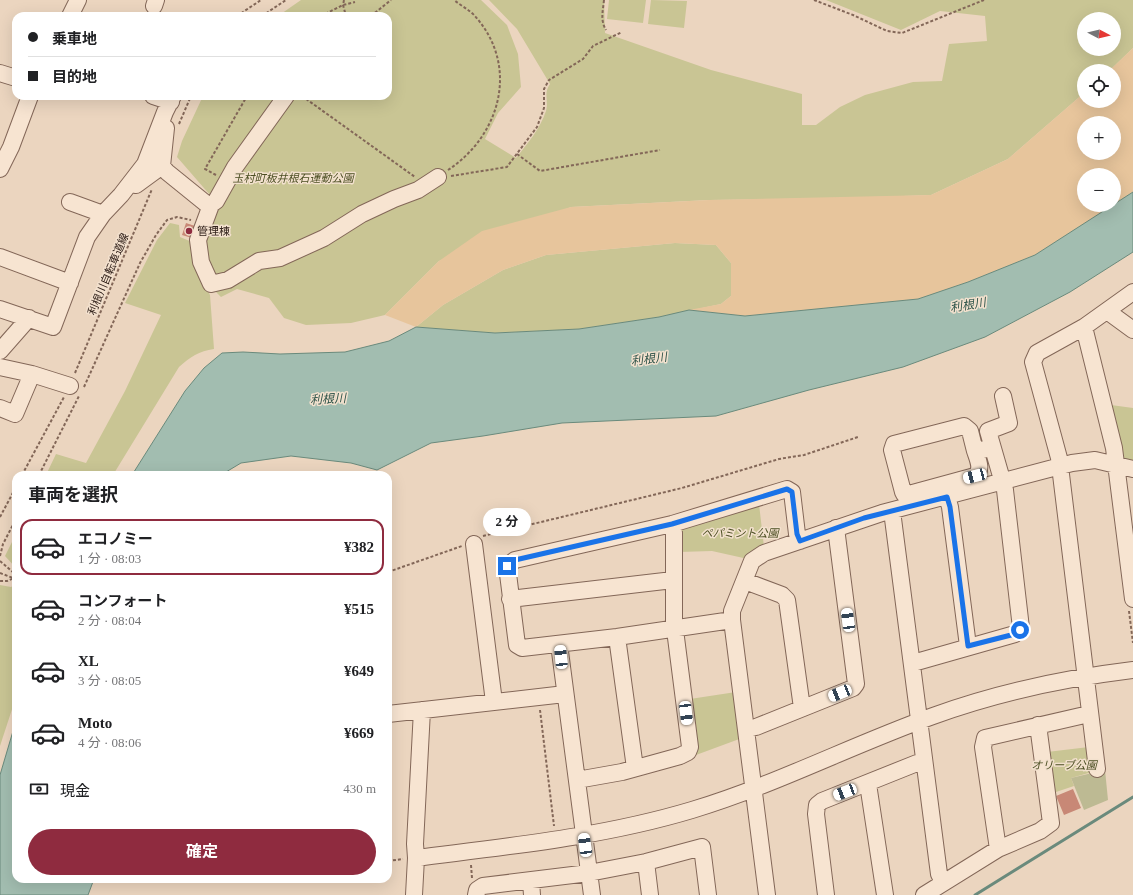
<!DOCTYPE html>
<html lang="ja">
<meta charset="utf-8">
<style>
body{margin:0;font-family:"Times New Roman","Noto Sans JP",serif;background:#f6f6f6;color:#202124;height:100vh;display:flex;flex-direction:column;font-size:15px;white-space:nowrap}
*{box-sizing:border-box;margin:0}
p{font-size:13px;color:#757577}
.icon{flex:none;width:22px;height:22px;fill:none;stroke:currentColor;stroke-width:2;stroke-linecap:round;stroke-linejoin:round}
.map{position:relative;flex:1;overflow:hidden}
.drawer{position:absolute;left:12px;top:471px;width:380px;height:412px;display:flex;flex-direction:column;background:#fff;border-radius:12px;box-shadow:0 4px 16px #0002}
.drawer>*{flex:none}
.hud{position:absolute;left:12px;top:12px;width:380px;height:88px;border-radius:12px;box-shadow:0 4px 16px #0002;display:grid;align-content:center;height:88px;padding:0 16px;background:#fff}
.needle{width:26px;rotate:97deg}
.controls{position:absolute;left:1077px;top:12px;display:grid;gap:8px}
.controls a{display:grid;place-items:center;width:44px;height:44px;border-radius:50%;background:#fff;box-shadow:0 4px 16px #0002;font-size:20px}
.end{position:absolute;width:18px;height:18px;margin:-9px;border:5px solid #1a73e8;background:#fff;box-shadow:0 0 0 2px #fff}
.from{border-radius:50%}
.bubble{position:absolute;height:28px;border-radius:14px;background:#fff;box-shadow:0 4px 16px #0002;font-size:13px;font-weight:700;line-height:28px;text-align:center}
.car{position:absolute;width:12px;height:24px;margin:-12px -6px;border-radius:5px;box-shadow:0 0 3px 1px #0007;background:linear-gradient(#fff 24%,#345 0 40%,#fff 0 76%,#345 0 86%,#fff 0)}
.hud b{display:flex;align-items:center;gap:14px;height:38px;font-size:15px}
.hud b+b{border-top:1px solid #e0e0e0}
.hud i{width:10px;height:10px;background:#202124}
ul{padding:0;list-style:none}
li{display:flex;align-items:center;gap:12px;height:56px;margin:0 8px 6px;padding:0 8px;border:2px solid transparent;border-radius:12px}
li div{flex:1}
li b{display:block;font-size:15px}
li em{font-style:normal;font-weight:700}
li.current{border-color:#8f2b3f}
li>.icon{width:36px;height:36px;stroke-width:1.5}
h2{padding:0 16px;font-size:18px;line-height:48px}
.pay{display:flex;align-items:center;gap:10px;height:44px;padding:0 16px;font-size:15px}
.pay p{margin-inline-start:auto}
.primary-button{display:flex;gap:8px;margin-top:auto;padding:8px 16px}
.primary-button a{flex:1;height:46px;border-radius:24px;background:#8f2b3f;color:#fff;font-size:16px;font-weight:700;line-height:46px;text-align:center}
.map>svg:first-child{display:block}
.green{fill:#c9c594;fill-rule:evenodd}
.sand{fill:#e7c59c;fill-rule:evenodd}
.cemetery{fill:#bdba93}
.water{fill:#a2bdb0;stroke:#6a8a7c}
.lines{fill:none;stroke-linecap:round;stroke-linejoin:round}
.stream{stroke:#6a8a7c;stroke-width:3}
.building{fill:#c88876}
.minor-casing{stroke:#836758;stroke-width:18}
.path{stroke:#836758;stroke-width:2;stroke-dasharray:3 2;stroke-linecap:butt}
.minor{stroke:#f7e4d1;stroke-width:16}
.route{stroke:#1a73e8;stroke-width:5}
.poi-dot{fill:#8f2b3f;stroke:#f3e1ce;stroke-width:1.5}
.labels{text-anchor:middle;stroke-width:3;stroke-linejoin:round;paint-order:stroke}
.park-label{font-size:11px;font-style:italic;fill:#4c4f23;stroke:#f3e1ce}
.poi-label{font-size:11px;fill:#33231c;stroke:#f3e1ce;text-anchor:start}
.street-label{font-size:11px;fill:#33231c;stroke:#f3e1ce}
.water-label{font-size:12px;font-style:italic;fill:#2c5248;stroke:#f3e1ce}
</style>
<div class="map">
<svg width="1133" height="895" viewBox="0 0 1133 895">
<rect width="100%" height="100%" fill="#ebd5bf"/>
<path class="green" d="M301,0h180l26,25 11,29 3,33 -23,26 -13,26 31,19c12,-15 24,-29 30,-47 3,-11 -3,-17 4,-27l-33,-55 -28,-29h115l1,33 106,37 91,24v31h14l24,-18 25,-12 48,-13 29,-1 7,-37 38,-3 -2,-25 -45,-5 -39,19 -75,-30h307v48l-24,23h-25v22l-76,66 -77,36 -84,3 -138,2 -138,7 -132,54 -54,54 -34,8 -45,2 -22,-7 -15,-20 -32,-9 -16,8 -11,-11 -11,-22 11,-69 -33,-38 5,-16 21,-45h185v-80h-110zM1084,19h30v30h-30z
M609,0h37l-3,23 -36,-4z
M651,0l36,1 -3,27 -36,-4z
M170,223l9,2 1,12 12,5 5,28 13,25 4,54c-15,2 -24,8 -35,18l-66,108h-67l10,-21 30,9 39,-72 36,-76 -36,-12 32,-63z
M675,243l41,2 15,18v33l-10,8 -62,13 -80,12 -84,4 -79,-6 27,-22 60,-35 43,-15z
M1111,405l22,3v54l-9,-2z
M759,504l5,43 -16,12 -36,-8 -33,1v-19l3,-6z
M16,534v34l-11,-12z
M16,584v113l-16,49v-161l11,2z
M736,692l6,46 -46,17 -6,-56z
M1089,747l3,25 -21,6 3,8 -21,7 -6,-41z"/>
<path class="sand" d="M1133,48v144l-19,13v-30h-30v30h30l-79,50 -67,27 -50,17 -173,17 -56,-6 32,-6 10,-8v-33l-15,-18 -41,-2 -129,12 -43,15 -60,35 -27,22 -31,-12 54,-54 43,-30 89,-24 138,-7 222,-5 77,-36 76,-66v8h30v-30h-5zM1084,123h30v30h-30z"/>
<path class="cemetery" d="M1105,770l3,30 -24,10 -13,-32z"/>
<path class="water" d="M1133,192v60l-63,40 -85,45 -82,30 -94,23 -93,26 -154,7 -79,13 -52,7 -54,27 -26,-7 -60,-7 -50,7 -20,12h-89l53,-84 19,-23 18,-15 21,-1 37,2 65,-2 44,-11 27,-14 79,6 84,-4 80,-12 30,-7 56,6 173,-17 50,-17 67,-27z
M16,721v158h78l-6,16h-88v-120z"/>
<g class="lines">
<path class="stream" d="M975,895l158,-98"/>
</g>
<path class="building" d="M186,223l9,3 -3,12 -10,-3z
M1073,789l8,19 -17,7 -8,-19z"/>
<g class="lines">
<g class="minor-casing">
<path id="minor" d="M154,6l2,-6
M70,16l8,-16
M0,73l16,5
M153,96l18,6
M162,166l4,-38
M0,169l11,-22 19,-51
M136,185l26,-19 5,6 42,34 7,-5 19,-34 51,-71
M70,202l33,12
M211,205l-13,35 3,22 10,22 17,-4 31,-19 21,-3 44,-20 38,-24 32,-15 24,-9 20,-13
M0,257l70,26
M0,309l53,18 34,-90 16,-23 18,-19 24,-31 20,-52 8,-16
M1107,311l26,19
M1084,327l30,121 19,151
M0,351l29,-33
M0,367l32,7 38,12
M0,408l15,6 17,-40
M975,451c3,9 8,19 0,25l-66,18h-5l-1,-2 -11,-42 2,-6 70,-18 6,5 5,20 17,-3
M947,497l3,10 18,139
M892,511l47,363 4,8
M474,544l20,158
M745,581l37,14 5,5 15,108
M510,599l163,-19
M732,620l-115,17 -95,11 -5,-3 -10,-79 8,-6 157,-36 115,-35 5,3 5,42 3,7
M617,637l18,131
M559,644l33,251
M913,663l102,-29 6,-6 -16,-138 -17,-59 21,-8 -6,-27
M388,714l177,-20
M746,729l10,-2 97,-39 3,-4 -20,-156
M1097,769l-38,-311 -26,-96 4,-9 47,-26 49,-35
M577,780l45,-8 58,-16 8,-4 2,-5 -16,-125v-89l-2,-9
M868,784l17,111
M998,849l-15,-102 2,-9 104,-24
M416,858c93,-12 186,-21 276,-48 83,-25 160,-65 241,-94 63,-23 134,-38 200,-46
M646,862l4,33
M531,881l1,14
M414,895l2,-37 -1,-14 7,-134
M476,895l1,-5 6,-4 106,-13 57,-11 56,-15 6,48
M767,895l-35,-275v-9l20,-50 12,-8 118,-40 190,-50 23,-3 38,9
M826,895l-10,-81 1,-9 5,-4 95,-38h7
M924,895l74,-46 42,-18 11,-8 -13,-98"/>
</g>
<path class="path" d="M344,0l-1,5 3,11
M604,0c-1,11 -4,20 2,30
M814,0l39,15 34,16 15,2 82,-33
M237,16l24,-16
M262,16l24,-16
M321,16l22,-11 12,-3
M371,16l20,-16
M302,96l113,81
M179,124l12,-28
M517,154l23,17 120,-21
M448,170c53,-35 72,-105 26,-155 -6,-6 -14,-10 -20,-15
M216,175l-11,-6 42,-73
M451,176l56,-9 30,-40 7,-19v-19l5,-9 34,-21 10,-13 29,-14
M75,373l77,-184
M84,387l56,-124 16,-28 11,-15 10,-3 14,3
M22,475l42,-78
M39,475l40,-79
M0,517l16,-30
M483,536l199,-48 97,-29 25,-4 54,-18
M0,556l3,-12 13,-25
M0,561l14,12v5l-7,3h-7
M388,572l74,-26
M0,573l13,5
M1129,611l4,32
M540,710l14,116
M388,861l15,-2
M471,865l1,13
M216,879h2"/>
<use href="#minor" class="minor"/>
</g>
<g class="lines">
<path class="route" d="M507,566l8,-6 157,-36 115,-35 5,3 5,42 3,7 64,-23 83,-21 3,10 18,139 47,-12 5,-4"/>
</g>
<circle class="poi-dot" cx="189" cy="231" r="4"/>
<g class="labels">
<g class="park-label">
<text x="293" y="182">玉村町板井根石運動公園</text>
<text x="740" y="537">ペパミント公園</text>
<text x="1064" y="769">オリーブ公園</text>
</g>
<g class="poi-label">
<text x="197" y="235">管理棟</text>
</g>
<g class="street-label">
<text transform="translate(108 274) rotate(-67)" y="4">利根川自転車道線</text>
</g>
<g class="water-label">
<text transform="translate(968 305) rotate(-9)" y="4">利根川</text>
<text transform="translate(649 359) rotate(-7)" y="4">利根川</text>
<text transform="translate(328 399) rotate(-3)" y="4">利根川</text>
</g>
</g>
</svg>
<div class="controls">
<a><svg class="needle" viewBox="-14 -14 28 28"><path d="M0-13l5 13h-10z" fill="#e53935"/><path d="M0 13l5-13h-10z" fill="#757577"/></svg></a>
<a><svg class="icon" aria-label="locate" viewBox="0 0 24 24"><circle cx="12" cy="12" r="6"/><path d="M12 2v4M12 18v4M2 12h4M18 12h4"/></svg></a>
<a>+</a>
<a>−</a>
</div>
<i class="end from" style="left:1020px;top:630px"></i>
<i class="end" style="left:507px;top:566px"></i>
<div class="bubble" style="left:483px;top:508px;width:48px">2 分</div>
<i class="car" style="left:975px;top:476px;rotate:255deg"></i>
<i class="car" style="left:848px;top:620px;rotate:352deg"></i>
<i class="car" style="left:561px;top:657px;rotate:354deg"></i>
<i class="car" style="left:840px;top:693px;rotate:248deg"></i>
<i class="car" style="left:686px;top:713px;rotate:173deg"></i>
<i class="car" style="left:845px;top:792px;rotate:249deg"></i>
<i class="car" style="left:585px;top:845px;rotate:352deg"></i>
<div class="hud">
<b><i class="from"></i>乗車地</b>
<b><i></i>目的地</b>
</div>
<section class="drawer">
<h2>車両を選択</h2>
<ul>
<li class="current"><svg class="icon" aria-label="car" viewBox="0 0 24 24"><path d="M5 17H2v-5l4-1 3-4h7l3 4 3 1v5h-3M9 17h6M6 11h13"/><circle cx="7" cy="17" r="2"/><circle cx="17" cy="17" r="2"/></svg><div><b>エコノミー</b><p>1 分 · 08:03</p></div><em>¥382</em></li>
<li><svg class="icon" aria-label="car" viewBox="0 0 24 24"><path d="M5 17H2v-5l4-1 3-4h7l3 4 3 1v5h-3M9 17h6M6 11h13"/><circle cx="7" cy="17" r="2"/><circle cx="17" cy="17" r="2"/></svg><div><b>コンフォート</b><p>2 分 · 08:04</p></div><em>¥515</em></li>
<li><svg class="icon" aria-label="car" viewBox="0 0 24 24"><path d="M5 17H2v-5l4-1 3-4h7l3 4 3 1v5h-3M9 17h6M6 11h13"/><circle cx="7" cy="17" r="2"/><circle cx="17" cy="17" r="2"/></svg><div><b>XL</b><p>3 分 · 08:05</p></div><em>¥649</em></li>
<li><svg class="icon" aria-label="car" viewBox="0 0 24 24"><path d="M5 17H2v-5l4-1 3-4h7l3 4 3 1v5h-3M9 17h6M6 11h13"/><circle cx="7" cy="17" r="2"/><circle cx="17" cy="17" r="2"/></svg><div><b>Moto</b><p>4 分 · 08:06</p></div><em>¥669</em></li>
</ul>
<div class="pay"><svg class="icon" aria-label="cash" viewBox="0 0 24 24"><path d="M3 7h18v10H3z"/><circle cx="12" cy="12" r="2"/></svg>現金<p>430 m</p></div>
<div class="primary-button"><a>確定</a></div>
</section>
</div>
